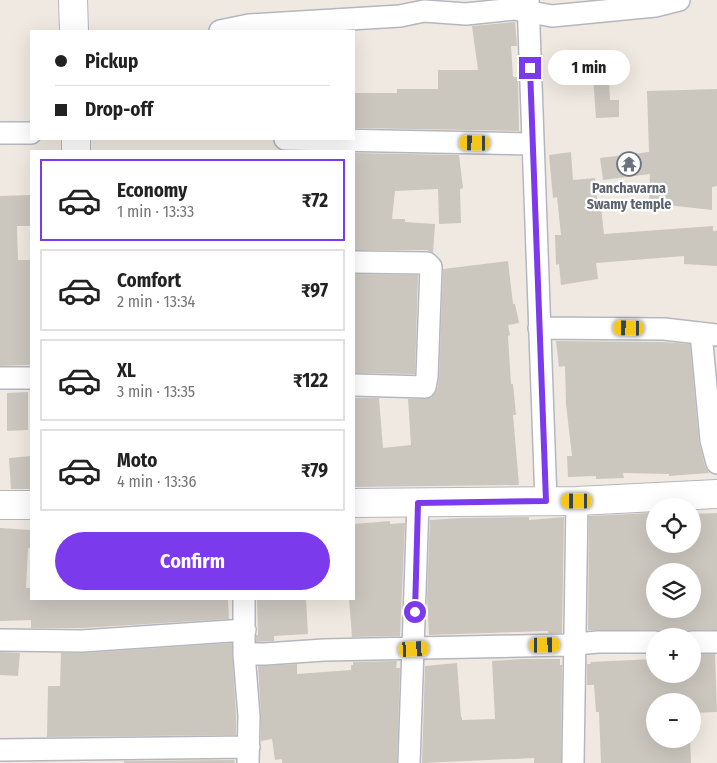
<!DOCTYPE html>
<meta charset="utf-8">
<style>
body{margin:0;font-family:"Fira Sans Condensed",sans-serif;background:#f6f6f6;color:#222;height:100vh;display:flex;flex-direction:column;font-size:19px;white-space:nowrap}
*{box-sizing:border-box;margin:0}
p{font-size:16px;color:#767676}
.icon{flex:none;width:28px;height:28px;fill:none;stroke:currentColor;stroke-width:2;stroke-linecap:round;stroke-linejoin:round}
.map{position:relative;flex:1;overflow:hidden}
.drawer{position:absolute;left:30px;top:150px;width:325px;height:450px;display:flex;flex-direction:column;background:#fff;border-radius:0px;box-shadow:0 5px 20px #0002}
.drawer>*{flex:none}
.guide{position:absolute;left:30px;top:30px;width:325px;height:110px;border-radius:0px;box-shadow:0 5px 20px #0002;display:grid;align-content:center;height:110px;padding:0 25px;background:#fff}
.buttons{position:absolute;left:646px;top:498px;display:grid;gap:10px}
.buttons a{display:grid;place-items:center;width:55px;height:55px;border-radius:50%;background:#fff;box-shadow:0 5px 20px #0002;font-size:25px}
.end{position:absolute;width:22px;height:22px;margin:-11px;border:6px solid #7c3aed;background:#fff;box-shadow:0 0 0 2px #fff}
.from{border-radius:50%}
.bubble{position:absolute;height:35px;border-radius:18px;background:#fff;box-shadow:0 5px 20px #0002;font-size:16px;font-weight:700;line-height:35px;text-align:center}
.car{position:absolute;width:15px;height:30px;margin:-15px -8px;border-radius:6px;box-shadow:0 0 4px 1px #0007;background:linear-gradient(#f5c518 24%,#345 0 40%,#f5c518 0 76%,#345 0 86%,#f5c518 0)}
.guide b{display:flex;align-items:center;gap:18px;height:48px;font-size:19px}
.guide b+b{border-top:1px solid #e0e0e0}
.guide i{width:12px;height:12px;background:#222}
ul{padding:9px 0 0;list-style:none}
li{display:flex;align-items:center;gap:15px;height:82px;margin:0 10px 8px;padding:0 15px;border:2px solid #e0e0e0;border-radius:0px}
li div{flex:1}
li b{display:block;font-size:19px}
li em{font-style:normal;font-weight:700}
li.current{border-color:#7c3aed}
li>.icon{width:45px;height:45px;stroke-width:1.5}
.action{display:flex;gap:10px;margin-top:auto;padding:10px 25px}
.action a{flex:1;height:58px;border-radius:30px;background:#7c3aed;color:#fff;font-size:20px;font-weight:700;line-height:58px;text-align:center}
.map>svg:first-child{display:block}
.building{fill:#cbc7bf;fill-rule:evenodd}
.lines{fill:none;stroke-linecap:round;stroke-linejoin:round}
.street-casing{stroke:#b4b7c1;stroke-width:24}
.secondary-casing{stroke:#b4b7c1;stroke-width:30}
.street{stroke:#fff;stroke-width:21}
.secondary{stroke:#fff;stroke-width:28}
.route{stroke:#7c3aed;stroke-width:6}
.labels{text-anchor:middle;stroke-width:4.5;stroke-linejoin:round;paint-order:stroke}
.worship-label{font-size:14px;font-weight:bold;fill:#5b616d;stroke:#fff}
</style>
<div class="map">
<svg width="717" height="763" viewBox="0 0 717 763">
<rect width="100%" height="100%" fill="#efe9e1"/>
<path class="building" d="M515,22l2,24h-6l2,31h5l1,54 -165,-3v-35h43v-4h41v-19h40l-6,-44z
M592,63h16l2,37h9v17l-23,1z
M717,89v97l-5,1v23l-63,-7 1,-29 -47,6 -3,-22 49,-6 -2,-61z
M571,152l2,28 22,-2 3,30 3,-1 3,27 109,-8v5h4v35l-33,-2v-8l-88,7 2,16 -37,6 -2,-21 -3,1 -1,-30h6l-4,-38 -4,1 -4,-43z
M354,153l105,2 4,33 -3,1 1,34 -22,1 -1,-35 -43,2 -3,28h13v3l30,2 -2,29 -6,-3h-73z
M31,195v31h-14l1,34h13v105l-31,1v-170z
M508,261l5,43h2l4,19 -11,2 2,10 -2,1 3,48h2l3,31h-3l6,70 -165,2v-89h25l4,50 28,-3 -3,-46 23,-1 6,-8 2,-11 4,-110z
M354,274l64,1 -3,99 -61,-1z
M556,341l107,1 27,2 9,97 6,25 4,7 -40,3v-2l-46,-1 1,5 -28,1v-3l-28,1 -1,-21h5l-6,-52 -1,-38 -6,1z
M28,392v38l-21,1v-38z
M31,456v33h-20l-2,-31z
M651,513l2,31h39v-30l25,-1v117h-25l-7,2v-2l-23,2 -7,-2h-67l1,-114zM655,571h37v38h-37z
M529,517v3l35,-3 -2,116h-14v-2l-119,4 -2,-39 3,-76 31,-2z
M390,521v3l15,-1 -5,113 -48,1 -3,-38h5v-75z
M0,528l31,2v18h-3l-2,40h5v11h197l1,20 -147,9h-51v-8l-31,1z
M257,599h49l2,35 -34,2v5l-18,1v-7h2z
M232,643l4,73v19l-189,2 1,-51h12l1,-33h22z
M0,652l20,1 -2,23 -18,-1z
M692,654h23l2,58 -25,1v-12h-37v10h-2l2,28h35l1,24h-90l-2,-51h-3l-2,-27h-7v-21h4l-1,-2 65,-3v15h37z
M522,659h38v6h2l-1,98h-27v-5l-112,5 3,-97 32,-3 4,54h1v3l33,-1 -3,-58z
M397,661l-1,7h4l-3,95h-115v-4l-7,1 -3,-21 -11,2v-26l-3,-49 39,-2v10l54,-4v-5h2v-3z
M234,760l1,3h-111v-2z"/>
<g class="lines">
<g class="street-casing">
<path id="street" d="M528,0l18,501
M220,31l29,-6 151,-9 24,-5 42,3 48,-5 38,7 103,-10 24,-6
M0,133h31
M285,139l247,5
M354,262l73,1 4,4 -4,110 -2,10 -71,-2
M539,328l125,1 53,6
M701,333l10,107 6,23
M0,378h31
M244,599v55l5,62 -1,47
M0,640l82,1 163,-11
M692,642h25
M244,654h21l59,-4 240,-5 34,-3h57
M0,750l249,-3
M409,763l9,-260
M573,763l4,-262"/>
</g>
<g class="secondary-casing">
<path id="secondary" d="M73,0l1,31
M76,151v-12
M354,503l223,-2 140,-7
M0,505h31"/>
</g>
<use href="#street" class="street"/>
<use href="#secondary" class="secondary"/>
</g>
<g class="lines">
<path class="route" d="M415,612l3,-109 128,-2 -16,-433"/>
</g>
<defs>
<g id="temple-ring" transform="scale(1.25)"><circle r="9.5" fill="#fff" stroke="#6b7280" stroke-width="1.5"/><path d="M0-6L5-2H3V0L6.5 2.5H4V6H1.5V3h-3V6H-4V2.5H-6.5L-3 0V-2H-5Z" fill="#6b7280"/></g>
</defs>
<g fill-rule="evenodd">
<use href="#temple-ring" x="629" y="164"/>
</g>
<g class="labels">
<g class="worship-label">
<text x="629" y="193">Panchavarna<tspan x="629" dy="16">Swamy temple</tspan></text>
</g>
</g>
</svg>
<div class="buttons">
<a><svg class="icon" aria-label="locate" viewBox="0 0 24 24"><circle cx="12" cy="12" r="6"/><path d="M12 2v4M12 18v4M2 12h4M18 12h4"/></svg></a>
<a><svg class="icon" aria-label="layers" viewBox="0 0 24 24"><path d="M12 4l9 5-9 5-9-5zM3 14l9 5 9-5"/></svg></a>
<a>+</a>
<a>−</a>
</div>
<i class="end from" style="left:415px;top:612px"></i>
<i class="end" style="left:530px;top:68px"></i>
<div class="bubble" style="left:548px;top:50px;width:82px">1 min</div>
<i class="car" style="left:475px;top:143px;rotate:271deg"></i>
<i class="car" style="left:629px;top:328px;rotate:271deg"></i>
<i class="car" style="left:577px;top:501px;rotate:270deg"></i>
<i class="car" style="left:545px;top:645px;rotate:89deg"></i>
<i class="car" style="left:414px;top:649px;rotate:87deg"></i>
<div class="guide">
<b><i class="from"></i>Pickup</b>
<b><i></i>Drop-off</b>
</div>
<section class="drawer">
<ul>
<li class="current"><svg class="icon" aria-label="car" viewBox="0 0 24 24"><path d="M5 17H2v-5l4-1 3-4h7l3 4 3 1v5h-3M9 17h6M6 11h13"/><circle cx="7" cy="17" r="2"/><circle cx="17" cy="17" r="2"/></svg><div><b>Economy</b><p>1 min · 13:33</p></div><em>₹72</em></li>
<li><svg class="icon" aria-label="car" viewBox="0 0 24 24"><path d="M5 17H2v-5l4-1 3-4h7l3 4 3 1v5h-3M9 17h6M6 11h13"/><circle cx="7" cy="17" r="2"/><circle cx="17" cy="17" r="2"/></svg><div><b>Comfort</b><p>2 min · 13:34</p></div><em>₹97</em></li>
<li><svg class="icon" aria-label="car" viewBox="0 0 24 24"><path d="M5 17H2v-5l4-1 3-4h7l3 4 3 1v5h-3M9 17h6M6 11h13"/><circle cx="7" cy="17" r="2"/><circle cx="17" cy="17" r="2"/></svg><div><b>XL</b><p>3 min · 13:35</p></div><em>₹122</em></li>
<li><svg class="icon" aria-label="car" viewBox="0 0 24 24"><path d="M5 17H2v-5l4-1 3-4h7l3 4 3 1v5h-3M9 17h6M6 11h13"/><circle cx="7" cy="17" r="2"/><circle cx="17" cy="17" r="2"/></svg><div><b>Moto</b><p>4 min · 13:36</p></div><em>₹79</em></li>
</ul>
<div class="action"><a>Confirm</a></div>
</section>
</div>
